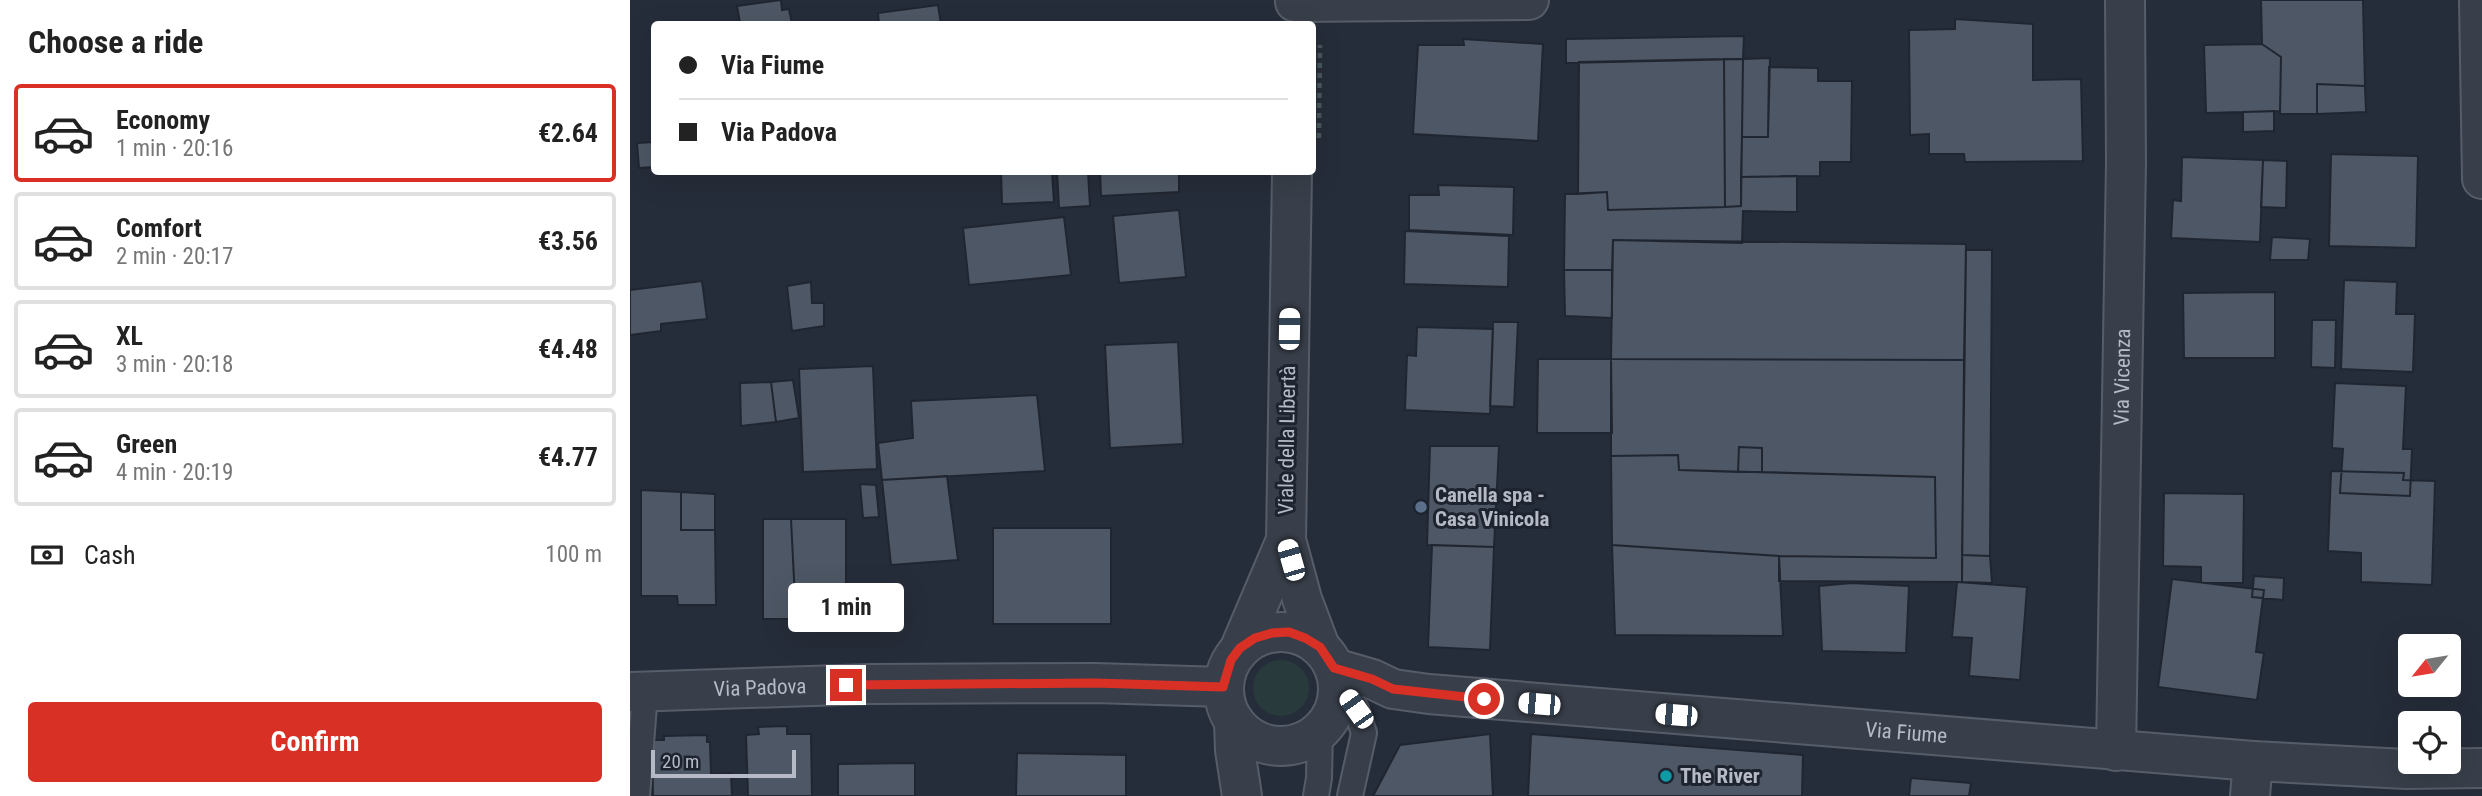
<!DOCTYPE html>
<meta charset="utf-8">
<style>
body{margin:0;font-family:"Roboto Condensed",sans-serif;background:#f2f2f2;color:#222;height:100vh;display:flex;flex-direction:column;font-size:26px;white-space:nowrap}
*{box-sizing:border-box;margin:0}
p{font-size:23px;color:#767676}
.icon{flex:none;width:38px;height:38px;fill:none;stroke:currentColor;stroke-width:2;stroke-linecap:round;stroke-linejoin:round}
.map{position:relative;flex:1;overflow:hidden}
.side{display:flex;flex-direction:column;background:#fff;width:630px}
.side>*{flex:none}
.banner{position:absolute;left:21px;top:21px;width:665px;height:154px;border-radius:7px;box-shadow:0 7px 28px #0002;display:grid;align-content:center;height:154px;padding:0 28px;background:#fff}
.needle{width:46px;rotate:240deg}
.fabs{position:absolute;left:1768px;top:634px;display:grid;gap:14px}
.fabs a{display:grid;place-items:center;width:63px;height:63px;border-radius:7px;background:#fff;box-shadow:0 7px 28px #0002;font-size:35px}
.scale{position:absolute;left:21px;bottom:18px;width:145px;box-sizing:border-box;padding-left:7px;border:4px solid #b5bac6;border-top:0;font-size:19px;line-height:24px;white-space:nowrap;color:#b5bac6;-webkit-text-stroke:5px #1e242f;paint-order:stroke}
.end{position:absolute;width:32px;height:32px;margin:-16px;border:9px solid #d93025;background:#fff;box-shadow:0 0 0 4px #fff}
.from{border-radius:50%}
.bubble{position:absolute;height:49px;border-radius:7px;background:#fff;box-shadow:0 7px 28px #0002;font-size:23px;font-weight:700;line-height:49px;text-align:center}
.car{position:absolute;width:21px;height:42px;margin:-21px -10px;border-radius:9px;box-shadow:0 0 5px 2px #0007;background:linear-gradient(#fff 24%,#345 0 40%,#fff 0 76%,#345 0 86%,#fff 0)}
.banner b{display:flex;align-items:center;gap:24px;height:66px;font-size:26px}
.banner b+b{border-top:2px solid #e0e0e0}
.banner i{width:18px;height:18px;background:#222}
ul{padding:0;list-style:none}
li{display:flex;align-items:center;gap:21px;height:98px;margin:0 14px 10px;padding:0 14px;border:4px solid #e0e0e0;border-radius:7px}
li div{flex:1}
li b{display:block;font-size:26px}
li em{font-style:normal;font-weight:700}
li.active{border-color:#d93025}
li>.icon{width:63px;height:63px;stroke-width:1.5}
h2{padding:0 28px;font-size:32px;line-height:84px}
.pay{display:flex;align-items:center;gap:18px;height:77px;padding:0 28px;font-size:26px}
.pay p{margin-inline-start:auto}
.button{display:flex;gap:14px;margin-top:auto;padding:14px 28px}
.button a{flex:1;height:80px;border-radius:7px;background:#d93025;color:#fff;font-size:28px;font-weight:700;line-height:80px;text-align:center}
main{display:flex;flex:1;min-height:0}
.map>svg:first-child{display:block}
.green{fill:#293a3c}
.building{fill:#4e5765;stroke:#202631;stroke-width:2}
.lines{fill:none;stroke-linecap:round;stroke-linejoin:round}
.service-casing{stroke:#575d68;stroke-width:28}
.minor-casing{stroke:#575d68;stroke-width:42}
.path{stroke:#47575a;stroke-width:4.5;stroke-dasharray:5 5;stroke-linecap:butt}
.service{stroke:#393f4a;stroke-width:24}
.minor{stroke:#393f4a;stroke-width:38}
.route{stroke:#d93025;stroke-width:9}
.service-dot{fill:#5c6f8a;stroke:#1e242f;stroke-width:2.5}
.culture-dot{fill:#0f9aa8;stroke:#1e242f;stroke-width:2.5}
.labels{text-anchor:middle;stroke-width:6;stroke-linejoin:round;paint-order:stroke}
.street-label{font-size:21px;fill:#b5bac6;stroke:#1e242f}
.poi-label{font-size:21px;font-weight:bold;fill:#b5bac6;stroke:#1e242f;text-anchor:start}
</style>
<main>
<section class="side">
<h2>Choose a ride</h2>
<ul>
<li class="active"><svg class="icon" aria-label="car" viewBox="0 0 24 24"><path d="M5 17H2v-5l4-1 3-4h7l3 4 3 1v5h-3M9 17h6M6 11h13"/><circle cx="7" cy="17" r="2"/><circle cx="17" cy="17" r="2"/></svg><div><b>Economy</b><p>1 min · 20:16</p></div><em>€2.64</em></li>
<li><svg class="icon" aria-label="car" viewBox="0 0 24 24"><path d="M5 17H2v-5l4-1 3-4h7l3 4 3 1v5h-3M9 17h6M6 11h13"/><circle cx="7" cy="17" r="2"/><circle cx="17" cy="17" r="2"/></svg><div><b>Comfort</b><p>2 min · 20:17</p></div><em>€3.56</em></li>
<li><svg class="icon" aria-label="car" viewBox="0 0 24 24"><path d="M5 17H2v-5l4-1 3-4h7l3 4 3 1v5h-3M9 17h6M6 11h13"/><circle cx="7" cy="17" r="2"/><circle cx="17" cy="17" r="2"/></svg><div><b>XL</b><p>3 min · 20:18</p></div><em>€4.48</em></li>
<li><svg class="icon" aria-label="car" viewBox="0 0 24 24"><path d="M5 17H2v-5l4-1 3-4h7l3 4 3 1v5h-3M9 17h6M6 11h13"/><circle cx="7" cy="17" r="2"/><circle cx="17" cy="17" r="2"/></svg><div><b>Green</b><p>4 min · 20:19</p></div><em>€4.77</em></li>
</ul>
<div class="pay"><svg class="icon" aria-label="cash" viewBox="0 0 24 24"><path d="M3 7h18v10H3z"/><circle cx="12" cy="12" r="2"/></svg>Cash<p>100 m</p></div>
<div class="button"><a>Confirm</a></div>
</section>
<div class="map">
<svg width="1852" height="796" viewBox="0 0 1852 796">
<rect width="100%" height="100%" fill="#262d3a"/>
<path class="green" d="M623 688a28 28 0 1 1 56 0a28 28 0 1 1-56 0Z"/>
<path class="building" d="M151,0l1,10 7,-1 3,15h-65l13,-1 -3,-17z
M1631,0h102l2,86 -48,-2v30h-37l1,-57 -19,-13z
M308,5l3,19h-62l-1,-11z
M1325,19l78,5v56l48,-1 2,82 -118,1 -1,-8h-35v-20l-19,1 -1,-105 46,-1z
M1114,36l-1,23 -177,4v-24z
M833,39l80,5 -5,97 -125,-7 5,-89h46z
M1632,44l19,13 -1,54 -74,2 -2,-68z
M1140,58l-2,79h-26l1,-78z
M1094,59l1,148 -117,3 -1,-18 -29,2 1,-132z
M1094,59h19l-2,147 -16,1z
M1139,67l49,1v13h34l-1,81h-31v14l-79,1 1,-40h26z
M1687,84l48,2 1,26 -49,2z
M1644,111v20l-31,1v-20z
M24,142v25l-15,1 -2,-25z
M1701,154l87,2 -2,92 -87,-2z
M1552,157l81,3 -3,82 -89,-4 2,-38 8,1z
M1633,160l24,1 -1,47 -25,-1z
M371,172h51l2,30 -52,2z
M427,172h31l2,34 -31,2z
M470,172h79v20l-78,4z
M1167,176v36l-54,-1 -1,32 -129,-3 -1,30h-48l1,-76 42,-2 1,18 117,-3 16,-1v-29z
M808,185l76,2 -1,48 -104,-5v-35h30z
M549,210l7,67 -67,6 -6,-67z
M434,217l7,58 -102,10 -6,-57z
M775,231l104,5 -1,51 -104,-3z
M1642,237l38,2 -2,21h-38z
M983,240l353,4 -2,116 -353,-1z
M1336,250h26l-2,306 -28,-1z
M934,270h48v48l-47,-2z
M1714,280l53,2 -1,32h19l-2,58 -72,-3z
M72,281l5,38 -46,5v7l-31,4v-45z
M181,282l1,21h12v23l-32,5 -5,-45z
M1645,292v66h-91l-1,-65z
M1682,320h24l-1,48 -24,-1z
M863,322h25l-4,85 -24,-1z
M787,327l76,2 -3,85 -85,-4 2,-55 9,1z
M548,342l5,102 -73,4 -5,-103z
M908,359h73l1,74h-75z
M981,359l353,1 -2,222 -183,-1v-25l157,2 -1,-81 -173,-5v-24l-23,-1 -1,25 -59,-2 -1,-15 -67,1z
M243,366l4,103 -74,3 -4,-103z
M163,380l6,38 -23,4 -5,-40z
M141,382l5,40 -35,4 -1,-43z
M1705,383l71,3 -3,63h9l-2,47 -70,-3 3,-44 -11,-1z
M407,395l8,76 -163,9 -4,-37 35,-5 -2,-37z
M800,446h69l-5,101 -67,-2z
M1109,447l23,1v24h-24z
M1048,455l1,15 256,7 1,81 -157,-2 -167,-11 -1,-89z
M1701,471l73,2 -1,7 32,1 -3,104 -71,-3v-29l-33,-2z
M317,476l11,84 -67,5 -9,-85z
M230,484l16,1 3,32 -16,1z
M11,490l40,2v38h34l1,75h-38l-1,-9h-36z
M51,492l34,2v36h-34z
M1534,493l80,1 -1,89h-42v-16l-38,-1z
M133,519h28l5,100h-33z
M161,519h55v100h-50z
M363,528h118v96h-118z
M802,545l62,2 -4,103 -62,-3z
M982,545l167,11 4,80 -168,-1z
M1332,555l28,1 2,27 -30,-1z
M1624,576l30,2 -1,22 -31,-3z
M1542,579l92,11 -8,62 8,1 -7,47 -99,-13z
M1327,582l70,5 -7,93 -51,-4 3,-38 -20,-1z
M1222,583l57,3 -3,67 -84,-2 -3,-65z
M157,726v8h24l1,62h-64l-2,-61 13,-1 -1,-7z
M860,734l3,62h-120l27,-51z
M901,734l272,21 -1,41h-274z
M77,735v7h3l1,32 20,-1 1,23h-79l-1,-56h12v-4z
M387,753l109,2v41h-110z
M285,763v33h-77v-32z
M1281,778l60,5 -2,13h-60z"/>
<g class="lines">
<g class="service-casing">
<path id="service" d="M708,683l18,26 8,24 -14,63
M7,796l8,-104
M686,796l3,-18 1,-47"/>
</g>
<g class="minor-casing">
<g id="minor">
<path d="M1849,0l3,179"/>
<path d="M665,2l234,-2"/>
<path d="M662,172l-6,368 16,59 18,48"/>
<circle cx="651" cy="689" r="57"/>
<path d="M610,648l46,-108"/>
<path id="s1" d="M704,668l38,11 21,10 36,5 824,67 153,8 76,-1"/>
<path id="s2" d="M0,692l241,-8 224,-1 128,4"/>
<path d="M604,721l1,29 7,46"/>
<path id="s3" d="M1486,751l10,-588 -1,-163"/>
<path d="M1620,796l3,-35"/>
</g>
</g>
<path class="path" d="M689,138l1,-93"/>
<use href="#service" class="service"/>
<use href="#minor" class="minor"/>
</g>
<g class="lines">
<path class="route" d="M216,685l249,-2 128,4 8,-27 9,-12 15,-10 17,-5 17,-1 16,6 15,9 14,21 38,11 21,10 91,10"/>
</g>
<circle class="service-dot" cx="791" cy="507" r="7"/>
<circle class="culture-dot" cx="1036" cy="776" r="7"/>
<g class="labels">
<g class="street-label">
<text dy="7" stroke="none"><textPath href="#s3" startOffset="374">Via Vicenza</textPath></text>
<text transform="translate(657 440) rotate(-89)" y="7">Viale della Libertà</text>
<text dy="7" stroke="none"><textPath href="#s2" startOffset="130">Via Padova</textPath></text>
<text dy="7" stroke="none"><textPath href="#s1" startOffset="578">Via Fiume</textPath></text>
</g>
<g class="poi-label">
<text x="805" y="502">Canella spa -<tspan x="805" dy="24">Casa Vinicola</tspan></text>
<text x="1050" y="783">The River</text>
</g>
</g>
</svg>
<div class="fabs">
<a><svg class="needle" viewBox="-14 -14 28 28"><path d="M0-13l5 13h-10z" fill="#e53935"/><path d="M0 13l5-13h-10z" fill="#767676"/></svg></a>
<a><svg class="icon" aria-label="locate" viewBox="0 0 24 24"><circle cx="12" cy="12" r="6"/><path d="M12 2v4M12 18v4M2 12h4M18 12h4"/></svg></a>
</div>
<div class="scale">20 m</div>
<i class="end from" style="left:854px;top:699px"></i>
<i class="end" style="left:216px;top:685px"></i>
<div class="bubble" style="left:158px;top:583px;width:116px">1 min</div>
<i class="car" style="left:659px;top:329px;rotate:1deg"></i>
<i class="car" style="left:661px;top:560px;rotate:344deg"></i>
<i class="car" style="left:909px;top:704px;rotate:275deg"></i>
<i class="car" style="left:726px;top:709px;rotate:325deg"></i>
<i class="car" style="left:1046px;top:715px;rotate:275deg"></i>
<div class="banner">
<b><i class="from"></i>Via Fiume</b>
<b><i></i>Via Padova</b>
</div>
</div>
</main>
